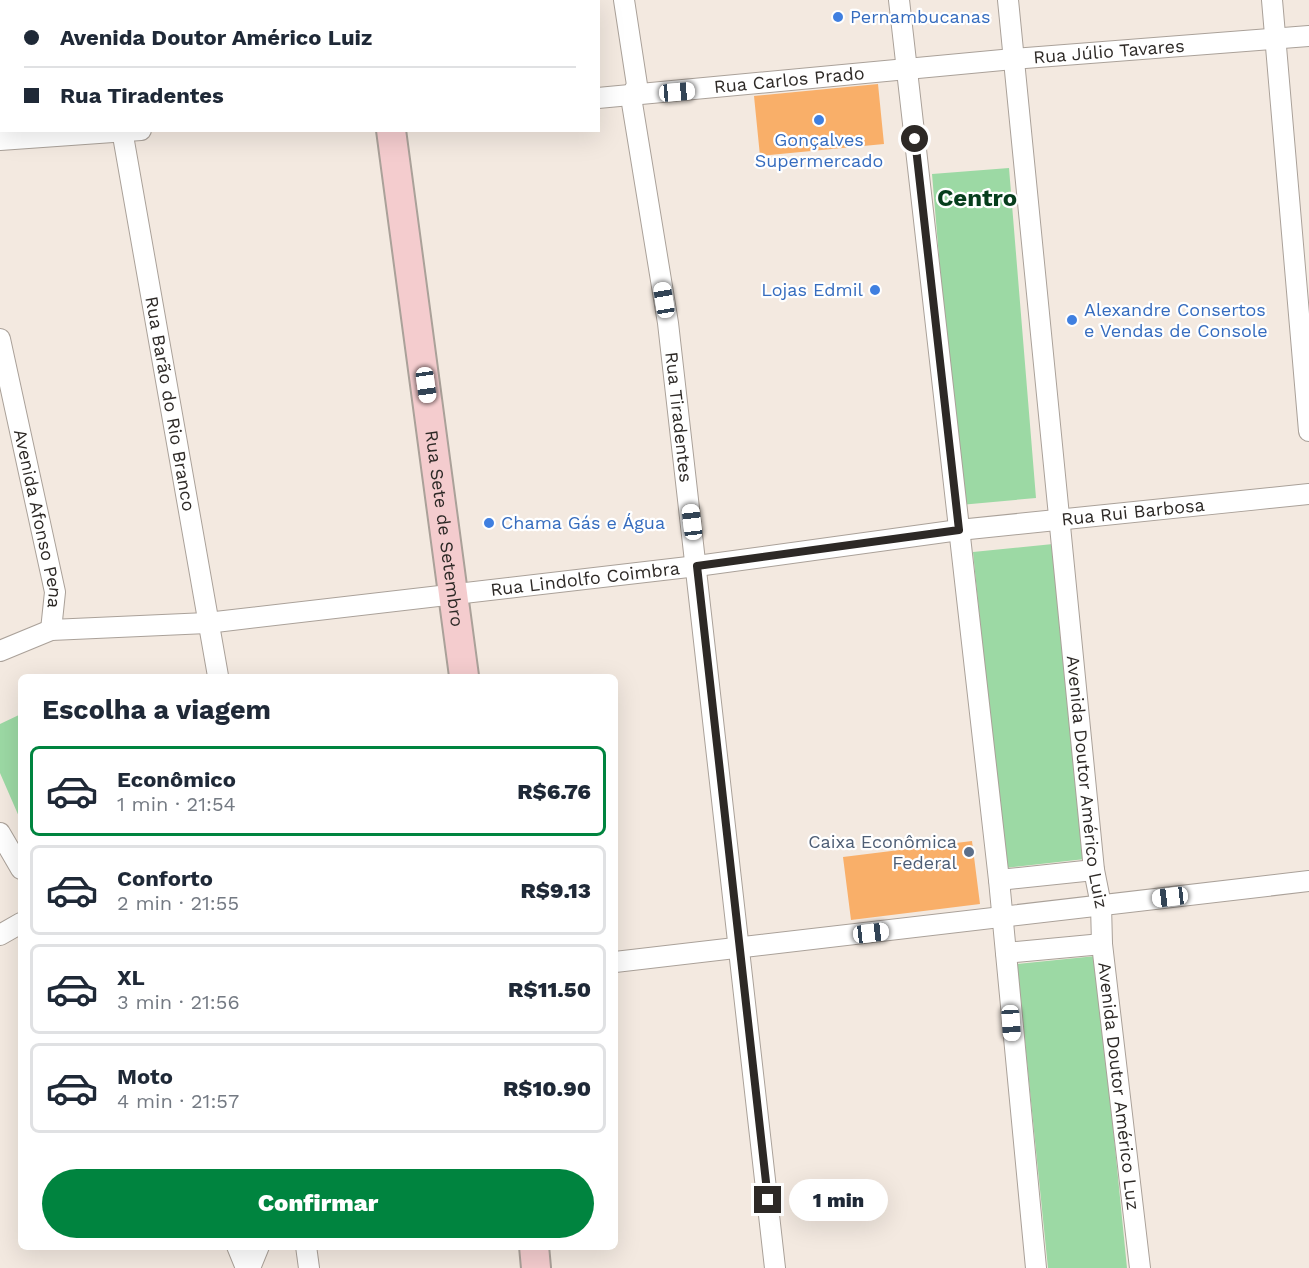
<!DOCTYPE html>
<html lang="pt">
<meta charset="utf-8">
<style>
body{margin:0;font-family:"Work Sans",sans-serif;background:#f2f2f3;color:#1f2937;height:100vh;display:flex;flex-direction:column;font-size:22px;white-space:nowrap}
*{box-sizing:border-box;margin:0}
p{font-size:20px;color:#747a83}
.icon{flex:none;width:33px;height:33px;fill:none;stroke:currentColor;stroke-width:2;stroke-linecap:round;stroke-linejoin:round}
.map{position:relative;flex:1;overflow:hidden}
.side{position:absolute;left:18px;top:674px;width:600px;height:576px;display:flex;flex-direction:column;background:#fff;border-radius:9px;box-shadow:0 6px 24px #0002}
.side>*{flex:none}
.banner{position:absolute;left:0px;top:0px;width:600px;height:132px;box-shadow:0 6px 24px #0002;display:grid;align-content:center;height:132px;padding:0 24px;background:#fff}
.end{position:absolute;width:27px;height:27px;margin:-14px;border:8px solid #2d2926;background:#fff;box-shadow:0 0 0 3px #fff}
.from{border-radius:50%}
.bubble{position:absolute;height:42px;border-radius:21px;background:#fff;box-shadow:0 6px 24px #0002;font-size:20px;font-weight:800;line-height:42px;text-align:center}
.car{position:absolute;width:18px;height:36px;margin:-18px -9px;border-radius:8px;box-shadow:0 0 4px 2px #0007;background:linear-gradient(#fff 24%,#345 0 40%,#fff 0 76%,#345 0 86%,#fff 0)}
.banner b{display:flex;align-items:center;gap:21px;height:57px;font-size:22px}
.banner b+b{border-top:2px solid #e0e1e3}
.banner i{width:15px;height:15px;background:#1f2937}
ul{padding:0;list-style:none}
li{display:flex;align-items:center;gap:18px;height:90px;margin:0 12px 9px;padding:0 12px;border:3px solid #e0e1e3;border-radius:9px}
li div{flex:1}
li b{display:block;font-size:22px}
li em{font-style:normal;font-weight:800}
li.selected{border-color:#00843f}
li>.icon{width:54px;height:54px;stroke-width:1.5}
h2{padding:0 24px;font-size:27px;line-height:72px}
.cta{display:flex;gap:12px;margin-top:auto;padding:12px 24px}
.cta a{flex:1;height:69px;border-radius:36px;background:#00843f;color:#fff;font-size:24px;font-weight:800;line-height:69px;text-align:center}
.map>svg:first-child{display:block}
.green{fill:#9cd9a4}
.building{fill:#f9af69}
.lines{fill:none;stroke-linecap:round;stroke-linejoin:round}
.street-casing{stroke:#aaa199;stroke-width:22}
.secondary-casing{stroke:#aaa199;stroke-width:32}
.street{stroke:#fff;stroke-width:20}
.secondary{stroke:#f4ccce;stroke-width:28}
.route{stroke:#2d2926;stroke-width:8}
.shop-dot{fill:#3f7fe0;stroke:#fff;stroke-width:2}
.service-dot{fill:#5c6f8a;stroke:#fff;stroke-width:2}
.labels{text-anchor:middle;stroke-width:4.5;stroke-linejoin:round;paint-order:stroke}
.shop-label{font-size:18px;fill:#366cbe;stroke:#fff;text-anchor:start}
.street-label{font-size:18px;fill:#2d2926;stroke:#fff}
.service-label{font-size:18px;fill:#4e5e75;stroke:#fff;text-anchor:end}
.district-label{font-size:24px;font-weight:bold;fill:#063d1c;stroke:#fff}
</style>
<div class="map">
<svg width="1309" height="1268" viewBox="0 0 1309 1268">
<rect width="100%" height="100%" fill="#f3e9e0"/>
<path class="green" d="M1009,168l27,330 -76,7 -28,-331z
M1053,544l32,315 -80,9 -32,-316z
M21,714v105h-1l-20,-46v-49z
M1096,956l31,312h-79l-31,-304z"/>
<path class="building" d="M878,84l6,60 -124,12 -6,-60z
M972,841l8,63 -129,16 -8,-63z"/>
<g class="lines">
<g class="street-casing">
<g id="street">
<path d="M100,0v2"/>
<path id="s1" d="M624,0l13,85 -6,12 37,226 107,945"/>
<path d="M899,0l100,880 37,388"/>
<path id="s2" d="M1008,0l86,870 7,35 1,39 38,324"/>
<path d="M1272,0l37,431"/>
<path id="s3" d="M598,98l415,-39 296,-23"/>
<path id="s4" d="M122,130l96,546"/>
<path d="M0,140l141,-10"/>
<path id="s5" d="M0,339l55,253 -4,38"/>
<path id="s6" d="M0,651l51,-21 156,-7 490,-57 262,-36 350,-36"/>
<path d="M0,833l21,36"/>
<path d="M999,880l95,-10"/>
<path d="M0,935l21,-12"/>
<path d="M1006,953l96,-9"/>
<path d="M615,962l694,-81"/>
<path d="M237,1246l9,22"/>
<path d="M306,1246l3,22"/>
<path d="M250,1268l9,-22"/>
</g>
</g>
<g class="secondary-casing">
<g id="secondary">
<path d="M374,0l1,2"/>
<path id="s7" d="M391,130l73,546"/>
<path d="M534,1246l2,22"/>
</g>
</g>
<use href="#street" class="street"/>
<use href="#secondary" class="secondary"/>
</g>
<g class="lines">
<path class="route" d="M768,1200l-71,-634 262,-36 -44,-391"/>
</g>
<g class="shop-dot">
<circle cx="838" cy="17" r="6"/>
<circle cx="819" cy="120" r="6"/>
<circle cx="875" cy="290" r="6"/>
<circle cx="1072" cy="320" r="6"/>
<circle cx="489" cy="523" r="6"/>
</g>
<circle class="service-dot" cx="969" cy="852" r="6"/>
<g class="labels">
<g class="shop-label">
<text x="850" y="23">Pernambucanas</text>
<text x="819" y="146" text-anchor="middle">Gonçalves<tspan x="819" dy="21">Supermercado</tspan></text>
<text x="863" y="296" text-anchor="end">Lojas Edmil</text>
<text x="1084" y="316">Alexandre Consertos<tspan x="1084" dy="21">e Vendas de Console</tspan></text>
<text x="501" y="529">Chama Gás e Água</text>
</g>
<g class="street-label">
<text dy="6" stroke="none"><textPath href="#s3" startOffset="513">Rua Júlio Tavares</textPath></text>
<text dy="6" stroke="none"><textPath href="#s3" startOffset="192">Rua Carlos Prado</textPath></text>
<text dy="6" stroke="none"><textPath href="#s4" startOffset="278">Rua Barão do Rio Branco</textPath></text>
<text dy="6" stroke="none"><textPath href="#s1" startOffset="423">Rua Tiradentes</textPath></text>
<text dy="6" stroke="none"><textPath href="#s6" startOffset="1144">Rua Rui Barbosa</textPath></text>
<text dy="6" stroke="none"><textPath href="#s5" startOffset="184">Avenida Afonso Pena</textPath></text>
<text dy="6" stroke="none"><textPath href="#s7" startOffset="402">Rua Sete de Setembro</textPath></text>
<text dy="6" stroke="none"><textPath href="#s6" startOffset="592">Rua Lindolfo Coimbra</textPath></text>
<text dy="6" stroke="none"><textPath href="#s2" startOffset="786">Avenida Doutor Américo Luiz</textPath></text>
<text dy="6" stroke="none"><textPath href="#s2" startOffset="1092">Avenida Doutor Américo Luz</textPath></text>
</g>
<g class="service-label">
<text x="957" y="848">Caixa Econômica<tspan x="957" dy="21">Federal</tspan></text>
</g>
<g class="district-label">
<text x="977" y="206">Centro</text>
</g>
</g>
</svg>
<i class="end from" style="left:915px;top:139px"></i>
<i class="end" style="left:768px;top:1200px"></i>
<div class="bubble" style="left:789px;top:1179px;width:99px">1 min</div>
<i class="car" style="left:677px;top:92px;rotate:85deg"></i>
<i class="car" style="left:664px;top:300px;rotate:351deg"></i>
<i class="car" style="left:426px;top:385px;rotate:172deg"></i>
<i class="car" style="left:692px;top:522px;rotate:353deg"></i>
<i class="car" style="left:1170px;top:897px;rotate:263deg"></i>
<i class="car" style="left:871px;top:933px;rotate:83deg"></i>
<i class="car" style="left:1011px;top:1023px;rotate:176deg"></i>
<div class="banner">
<b><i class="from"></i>Avenida Doutor Américo Luiz</b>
<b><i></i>Rua Tiradentes</b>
</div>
<section class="side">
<h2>Escolha a viagem</h2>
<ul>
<li class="selected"><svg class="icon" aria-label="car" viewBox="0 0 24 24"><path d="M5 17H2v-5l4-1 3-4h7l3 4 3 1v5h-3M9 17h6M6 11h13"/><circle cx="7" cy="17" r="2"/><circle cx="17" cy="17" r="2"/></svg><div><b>Econômico</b><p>1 min · 21:54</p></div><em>R$6.76</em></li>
<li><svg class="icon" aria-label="car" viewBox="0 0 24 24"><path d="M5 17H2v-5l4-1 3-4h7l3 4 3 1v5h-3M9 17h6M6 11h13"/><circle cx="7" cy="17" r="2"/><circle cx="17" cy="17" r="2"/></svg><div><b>Conforto</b><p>2 min · 21:55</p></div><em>R$9.13</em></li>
<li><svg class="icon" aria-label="car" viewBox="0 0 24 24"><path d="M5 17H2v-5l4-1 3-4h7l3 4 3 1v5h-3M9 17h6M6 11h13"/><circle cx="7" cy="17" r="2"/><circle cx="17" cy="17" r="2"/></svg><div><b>XL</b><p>3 min · 21:56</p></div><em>R$11.50</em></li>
<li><svg class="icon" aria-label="car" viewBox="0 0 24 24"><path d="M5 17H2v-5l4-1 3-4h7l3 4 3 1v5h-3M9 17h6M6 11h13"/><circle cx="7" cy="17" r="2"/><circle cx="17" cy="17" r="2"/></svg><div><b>Moto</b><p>4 min · 21:57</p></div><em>R$10.90</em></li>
</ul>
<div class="cta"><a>Confirmar</a></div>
</section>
</div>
